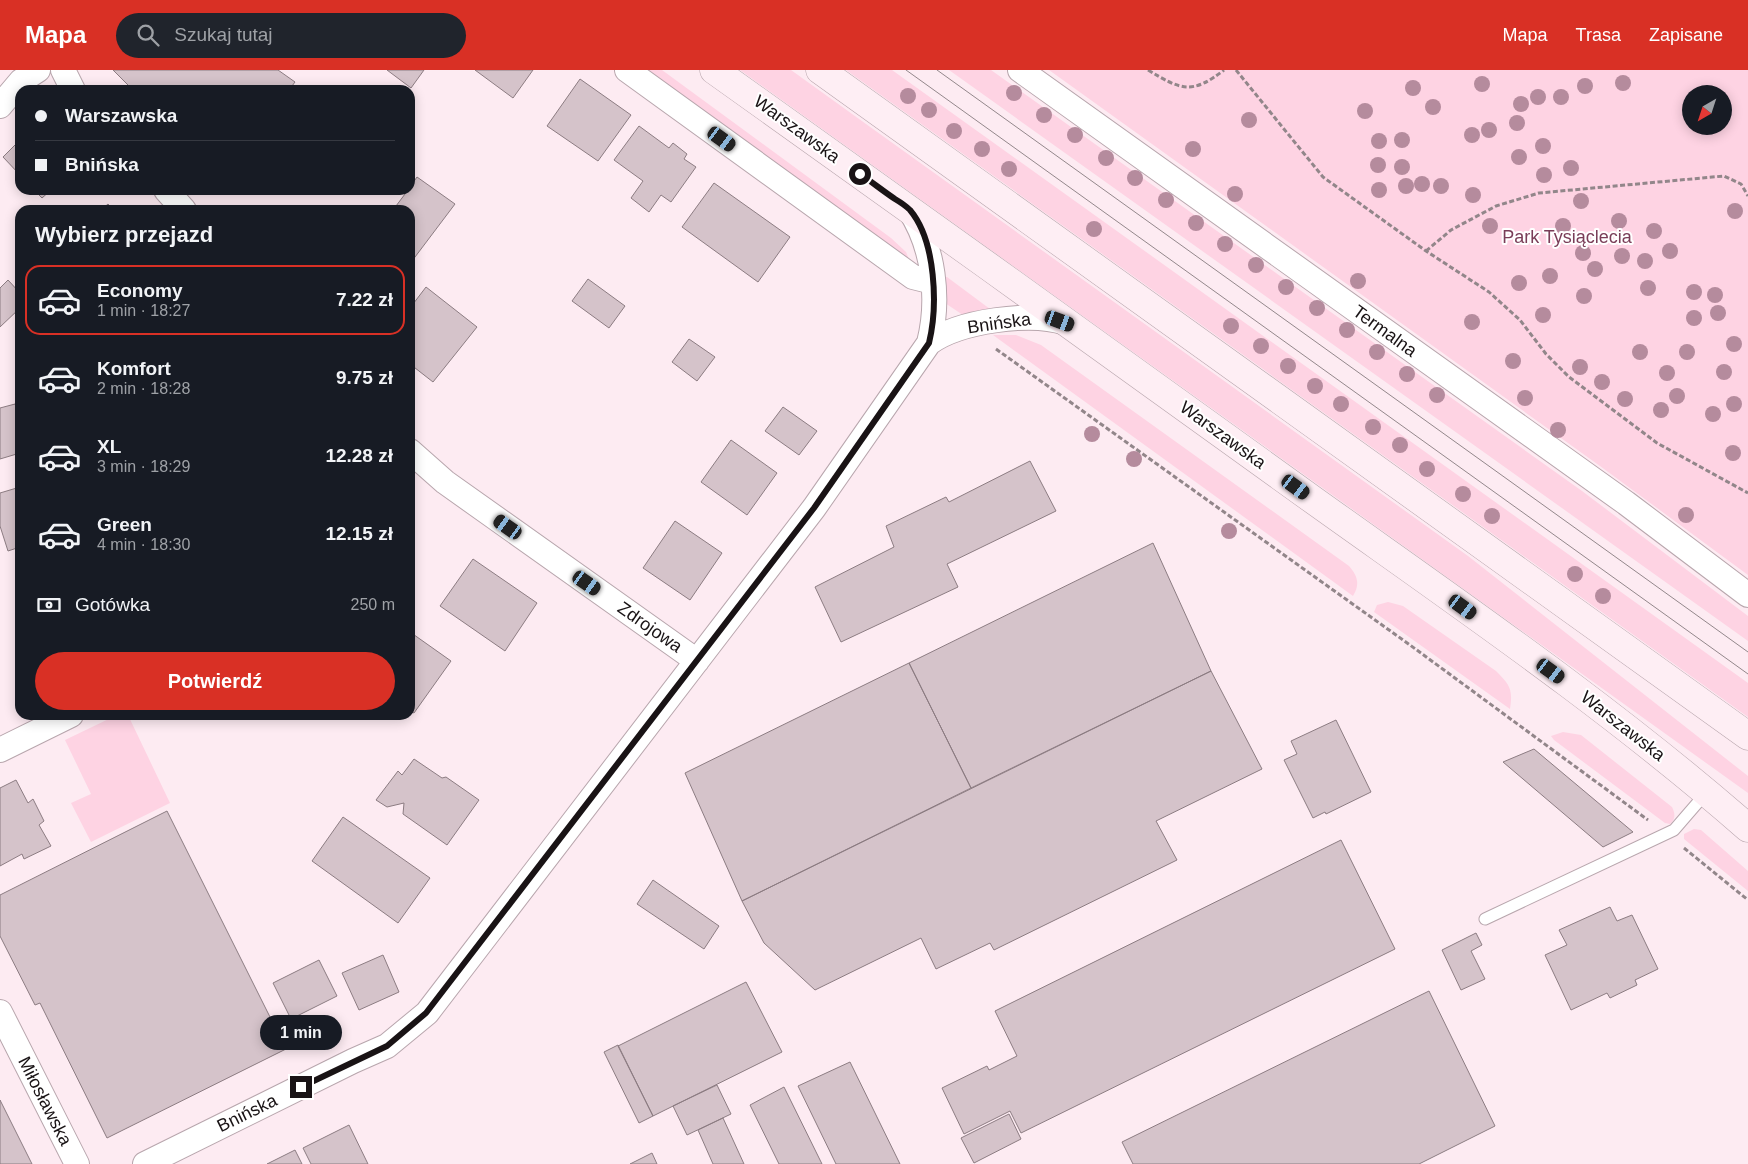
<!DOCTYPE html>
<html lang="pl">
<meta charset="utf-8">
<style>
body{margin:0;font-family:Helvetica,sans-serif;background:#20242c;color:#f1f3f6;height:100vh;display:flex;flex-direction:column;font-size:19px;white-space:nowrap}
*{box-sizing:border-box;margin:0}
p{font-size:16px;color:#9ea1a6}
.icon{flex:none;width:28px;height:28px;fill:none;stroke:currentColor;stroke-width:2;stroke-linecap:round;stroke-linejoin:round}
.map{position:relative;flex:1;overflow:hidden}
.details{position:absolute;left:15px;top:135px;width:400px;height:515px;display:flex;flex-direction:column;background:#171b24;border-radius:15px;box-shadow:0 2px 12px #0003}
.details>*{flex:none}
.hud{position:absolute;left:15px;top:15px;width:400px;height:110px;border-radius:15px;box-shadow:0 2px 12px #0003;display:grid;align-content:center;height:110px;padding:0 20px;background:#171b24}
.needle{width:32px;rotate:219deg}
.tools{position:absolute;left:1682px;top:15px;display:grid;gap:10px}
.tools a{display:grid;place-items:center;width:50px;height:50px;border-radius:50%;background:#171b24;box-shadow:0 2px 12px #0003;font-size:25px}
.end{position:absolute;width:22px;height:22px;margin:-11px;border:6px solid #191315;background:#fff;box-shadow:0 0 0 2px #fff}
.from{border-radius:50%}
.bubble{position:absolute;height:35px;border-radius:18px;background:#171b24;box-shadow:0 2px 12px #0003;font-size:16px;font-weight:800;line-height:35px;text-align:center}
.car{position:absolute;width:15px;height:30px;margin:-15px -8px;border-radius:6px;box-shadow:0 0 4px 1px #0007;background:linear-gradient(#222 24%,#8ab4d8 0 40%,#222 0 76%,#8ab4d8 0 86%,#222 0)}
.hud b{display:flex;align-items:center;gap:18px;height:48px;font-size:19px}
.hud b+b{border-top:1px solid #363941}
.hud i{width:12px;height:12px;background:#f1f3f6}
ul{padding:0;list-style:none}
li{display:flex;align-items:center;gap:15px;height:70px;margin:0 10px 8px;padding:0 10px;border:2px solid transparent;border-radius:15px}
li div{flex:1}
li b{display:block;font-size:19px}
li em{font-style:normal;font-weight:800}
li.current{border-color:#d93025}
li>.icon{width:45px;height:45px;stroke-width:1.5}
h2{padding:0 20px;font-size:22px;line-height:60px}
.pay{display:flex;align-items:center;gap:12px;height:55px;padding:0 20px;font-size:19px}
.pay p{margin-inline-start:auto}
.cta{display:flex;gap:10px;margin-top:auto;padding:10px 20px}
.cta a{flex:1;height:58px;border-radius:30px;background:#d93025;color:#fff;font-size:20px;font-weight:800;line-height:58px;text-align:center}
header{display:flex;align-items:center;gap:30px;box-sizing:border-box;height:70px;padding:0 25px;background:#d93025;color:#fff}
header strong{font-size:24px}
nav{display:flex;gap:28px;margin-inline-start:auto;font-size:18px}
.search{width:350px;height:45px;background:#20242c;display:flex;align-items:center;gap:12px;box-sizing:border-box;padding:0 18px;border-radius:28px;color:#9ea1a6;font-size:19px}
.map>svg:first-child{display:block}
.green{fill:#fed3e3;fill-rule:evenodd}
.building{fill:#d5c3ca;stroke:#8c7c82}
.lines{fill:none;stroke-linecap:round;stroke-linejoin:round}
.lane-casing{stroke:#b8a6ad;stroke-width:13}
.street-casing{stroke:#b8a6ad;stroke-width:26}
.secondary-casing{stroke:#b8a6ad;stroke-width:29}
.path{stroke:#92868a;stroke-width:3;stroke-dasharray:5 2.5;stroke-linecap:butt}
.lane{stroke:#fff;stroke-width:11}
.street{stroke:#fff;stroke-width:24}
.secondary{stroke:#feeef4;stroke-width:28}
.tram{stroke:#93878b;stroke-width:1}
.tree{fill:#b58b9d}
.route{stroke:#191315;stroke-width:6}
.labels{text-anchor:middle;stroke-width:4;stroke-linejoin:round;paint-order:stroke}
.street-label{font-size:18px;fill:#191315;stroke:#fff}
.park-label{font-size:18px;fill:#7a3d58;stroke:#fff}
</style>
<header>
<strong>Mapa</strong>
<div class="search"><svg class="icon" aria-label="search" viewBox="0 0 24 24"><circle cx="10" cy="10" r="6"/><path d="M15 15l6 6"/></svg>Szukaj tutaj</div>
<nav><a>Mapa</a><a>Trasa</a><a>Zapisane</a></nav>
</header>
<div class="map">
<svg width="1748" height="1094" viewBox="0 0 1748 1094">
<rect width="100%" height="100%" fill="#fdebf2"/>
<path class="green" d="M643,0h19l229,168 15,14 5,12z
M740,0h51l75,54 602,432 280,220v17z
M846,0h46l856,613v34z
M949,0h42l591,421 166,125v25z
M1049,0h699v505l-148,-109zM1691,24h33v32h-33z
M944,207h3l43,32v2l-27,4 -18,-12z
M993,265h23l25,10 308,221c9,10 11,19 4,30z
M1388,532l15,4 93,65c14,14 17,18 14,38l-136,-97 3,-7z
M117,645h11l42,88 -79,39 -20,-39 20,-9 -26,-54z
M1563,662l18,3 91,72c3,6 4,12 -2,17l-5,-1 -111,-83 -3,-4z
M1694,759l7,1 47,41v20l-64,-52v-5z"/>
<path class="building" d="M113,0h165l17,12 -6,8h-129l-3,-2 -1,2h-23z
M387,0h37l-13,18z
M475,0h58l-20,28z
M580,9l51,36 -33,46 -51,-35z
M639,56l30,22 4,-5 14,11 -3,5 12,8 -25,35 -10,-7 -12,17 -18,-14 12,-17 -29,-21z
M20,70v35l-17,-18z
M417,107l38,27 -43,57 -2,-1v-50h-17l15,-20h2v-3z
M714,113l76,54 -32,45 -76,-55z
M34,120h17l-9,8z
M108,134l6,6h-13z
M588,209l37,27 -16,22 -37,-27z
M8,210l12,13v15l-20,19v-39z
M426,217l51,40 -44,55 -23,-18v-56z
M689,269l26,18 -18,24 -25,-19z
M15,334l5,16v33l-20,6v-51z
M783,337l34,24 -18,24 -34,-24z
M731,370l46,33 -30,42 -46,-33z
M1030,391l26,50 -109,53 11,23 -117,55 -26,-55 79,-40 -8,-21 60,-29 3,5z
M20,417v60l-12,4 -8,-25v-33z
M675,451l47,32 -32,47 -47,-32z
M1153,473l58,128 -240,117 -62,-125z
M473,489l64,44 -32,48 -65,-45z
M410,562l41,29 -37,52 -4,-2z
M909,593l62,125 -229,113 -57,-128z
M1211,601l51,98 -106,52 21,39 -183,90 -4,-7 -54,26 -15,-31 -106,52 -51,-47 -22,-42z
M1336,650l35,72 -45,22 -1,-2 -12,6 -29,-58 13,-6 -6,-13z
M1534,679l99,83 -30,15 -100,-85z
M414,689l28,19 4,-1 33,23 -32,45 -44,-31 1,-11 -17,4 -11,-7 22,-29 4,4z
M16,710l12,23 5,-4 11,22 -5,4 12,21 -27,13 -2,-5 -22,12v-78z
M167,741l119,238 -179,89 -67,-135 -5,2 -35,-69v-41z
M343,747l87,61 -32,45 -86,-62z
M1341,770l54,109 -374,184 -11,-22 -46,23 -22,-46 45,-22 2,4 28,-14 -22,-45z
M653,810l66,46 -15,23 -67,-45z
M1610,837l7,14 15,-6 26,54 -23,11 2,5 -27,13 -3,-5 -36,17 -26,-55 22,-10 -8,-15z
M1476,863l6,12 -11,6 14,28 -24,11 -19,-40z
M383,885l16,37 -40,18 -17,-37z
M319,890l18,36 -46,23 -18,-36z
M746,912l36,70 -129,64 -35,-70z
M1429,921l66,135 -76,38h-286l-11,-22z
M618,975l35,71 -14,7 -35,-71z
M850,992l50,102h-64l-38,-78z
M717,1015l14,29 -44,21 -14,-29z
M784,1017l38,77h-43l-29,-59z
M0,1030l32,64h-32z
M1009,1044l12,25 -47,24 -13,-25z
M723,1048l21,46h-31l-15,-34z
M349,1055l19,39h-57l-8,-16z
M295,1080l7,14h-35z
M652,1083l5,11h-27z"/>
<g class="lines">
<g class="lane-casing">
<path id="lane" d="M1485,849l189,-89 32,-37"/>
</g>
<g class="street-casing">
<path id="street" d="M63,0l10,20
M627,0l286,207 20,5
M1020,0l606,433 122,92
M0,36l21,-25 17,-11
M166,120l18,20
M909,139c25,38 31,90 20,134
M410,381l35,31 252,179
M0,680l71,-35
M0,942l77,152
M145,1094l208,-103 34,-15 40,-33 387,-505 115,-165c30,-22 102,-32 137,-20"/>
</g>
<g class="secondary-casing">
<path id="secondary" d="M714,0c201,143 402,288 602,432 147,105 296,207 432,326
M820,0l928,666"/>
</g>
<path class="path" d="M1148,0c33,20 44,25 76,0
M1236,0l87,107 103,74 63,41 31,28 26,34 23,23 88,66 91,50
M1426,181l25,-21 45,-24 43,-13 185,-17 17,8 7,12
M996,279l414,296 238,175
M1684,778l64,52"/>
<use href="#lane" class="lane"/>
<use href="#street" class="street"/>
<use href="#secondary" class="secondary"/>
<path class="tram" d="M906,0l842,604
M937,0l811,582"/>
</g>
<g class="tree">
<circle cx="1623" cy="13" r="8"/>
<circle cx="1482" cy="14" r="8"/>
<circle cx="1585" cy="16" r="8"/>
<circle cx="1413" cy="18" r="8"/>
<circle cx="1014" cy="23" r="8"/>
<circle cx="908" cy="26" r="8"/>
<circle cx="1538" cy="27" r="8"/>
<circle cx="1561" cy="27" r="8"/>
<circle cx="1521" cy="34" r="8"/>
<circle cx="1433" cy="37" r="8"/>
<circle cx="929" cy="40" r="8"/>
<circle cx="1365" cy="41" r="8"/>
<circle cx="1044" cy="45" r="8"/>
<circle cx="1249" cy="50" r="8"/>
<circle cx="1517" cy="53" r="8"/>
<circle cx="1489" cy="60" r="8"/>
<circle cx="954" cy="61" r="8"/>
<circle cx="1075" cy="65" r="8"/>
<circle cx="1472" cy="65" r="8"/>
<circle cx="1402" cy="70" r="8"/>
<circle cx="1379" cy="71" r="8"/>
<circle cx="1543" cy="76" r="8"/>
<circle cx="982" cy="79" r="8"/>
<circle cx="1193" cy="79" r="8"/>
<circle cx="1519" cy="87" r="8"/>
<circle cx="1106" cy="88" r="8"/>
<circle cx="1378" cy="95" r="8"/>
<circle cx="1402" cy="97" r="8"/>
<circle cx="1571" cy="98" r="8"/>
<circle cx="1009" cy="99" r="8"/>
<circle cx="1544" cy="105" r="8"/>
<circle cx="1135" cy="108" r="8"/>
<circle cx="1422" cy="114" r="8"/>
<circle cx="1406" cy="116" r="8"/>
<circle cx="1441" cy="116" r="8"/>
<circle cx="1379" cy="120" r="8"/>
<circle cx="1235" cy="124" r="8"/>
<circle cx="1473" cy="125" r="8"/>
<circle cx="1166" cy="130" r="8"/>
<circle cx="1581" cy="131" r="8"/>
<circle cx="1735" cy="141" r="8"/>
<circle cx="1619" cy="151" r="8"/>
<circle cx="1196" cy="153" r="8"/>
<circle cx="1490" cy="156" r="8"/>
<circle cx="1563" cy="156" r="8"/>
<circle cx="1094" cy="159" r="8"/>
<circle cx="1654" cy="161" r="8"/>
<circle cx="1225" cy="174" r="8"/>
<circle cx="1670" cy="181" r="8"/>
<circle cx="1583" cy="183" r="8"/>
<circle cx="1622" cy="186" r="8"/>
<circle cx="1645" cy="191" r="8"/>
<circle cx="1256" cy="195" r="8"/>
<circle cx="1595" cy="199" r="8"/>
<circle cx="1550" cy="206" r="8"/>
<circle cx="1358" cy="211" r="8"/>
<circle cx="1519" cy="213" r="8"/>
<circle cx="1286" cy="217" r="8"/>
<circle cx="1648" cy="218" r="8"/>
<circle cx="1694" cy="222" r="8"/>
<circle cx="1715" cy="225" r="8"/>
<circle cx="1584" cy="226" r="8"/>
<circle cx="1317" cy="238" r="8"/>
<circle cx="1718" cy="243" r="8"/>
<circle cx="1543" cy="245" r="8"/>
<circle cx="1694" cy="248" r="8"/>
<circle cx="1472" cy="252" r="8"/>
<circle cx="1231" cy="256" r="8"/>
<circle cx="1347" cy="260" r="8"/>
<circle cx="1734" cy="274" r="8"/>
<circle cx="1261" cy="276" r="8"/>
<circle cx="1377" cy="282" r="8"/>
<circle cx="1640" cy="282" r="8"/>
<circle cx="1687" cy="282" r="8"/>
<circle cx="1513" cy="291" r="8"/>
<circle cx="1288" cy="296" r="8"/>
<circle cx="1580" cy="297" r="8"/>
<circle cx="1724" cy="302" r="8"/>
<circle cx="1667" cy="303" r="8"/>
<circle cx="1407" cy="304" r="8"/>
<circle cx="1602" cy="312" r="8"/>
<circle cx="1315" cy="316" r="8"/>
<circle cx="1437" cy="325" r="8"/>
<circle cx="1677" cy="326" r="8"/>
<circle cx="1525" cy="328" r="8"/>
<circle cx="1625" cy="329" r="8"/>
<circle cx="1341" cy="334" r="8"/>
<circle cx="1734" cy="334" r="8"/>
<circle cx="1661" cy="340" r="8"/>
<circle cx="1713" cy="344" r="8"/>
<circle cx="1373" cy="357" r="8"/>
<circle cx="1558" cy="360" r="8"/>
<circle cx="1092" cy="364" r="8"/>
<circle cx="1400" cy="375" r="8"/>
<circle cx="1733" cy="383" r="8"/>
<circle cx="1134" cy="389" r="8"/>
<circle cx="1427" cy="399" r="8"/>
<circle cx="1463" cy="424" r="8"/>
<circle cx="1686" cy="445" r="8"/>
<circle cx="1492" cy="446" r="8"/>
<circle cx="1229" cy="461" r="8"/>
<circle cx="1575" cy="504" r="8"/>
<circle cx="1603" cy="526" r="8"/>
</g>
<g class="lines">
<path class="route" d="M301,1017l86,-41 39,-33 388,-505 115,-165c9,-37 7,-102 -19,-133 -4,-4 -10,-8 -15,-11 -12,-8 -23,-17 -35,-25"/>
</g>
<g class="labels">
<g class="street-label">
<text transform="translate(797 59) rotate(36)" y="6">Warszawska</text>
<text transform="translate(999 253) rotate(-8)" y="6">Bnińska</text>
<text transform="translate(1385 261) rotate(36)" y="6">Termalna</text>
<text transform="translate(1223 365) rotate(36)" y="6">Warszawska</text>
<text transform="translate(650 557) rotate(35)" y="6">Zdrojowa</text>
<text transform="translate(1623 656) rotate(38)" y="6">Warszawska</text>
<text transform="translate(45 1031) rotate(63)" y="6">Miłosławska</text>
<text transform="translate(247 1043) rotate(-26)" y="6">Bnińska</text>
</g>
<g class="park-label">
<text x="1567" y="173">Park Tysiąclecia</text>
</g>
</g>
</svg>
<div class="tools">
<a><svg class="needle" viewBox="-14 -14 28 28"><path d="M0-13l5 13h-10z" fill="#e53935"/><path d="M0 13l5-13h-10z" fill="#9ea1a6"/></svg></a>
</div>
<i class="end from" style="left:860px;top:104px"></i>
<i class="end" style="left:301px;top:1017px"></i>
<div class="bubble" style="left:260px;top:945px;width:82px">1 min</div>
<i class="car" style="left:722px;top:69px;rotate:126deg"></i>
<i class="car" style="left:1060px;top:251px;rotate:110deg"></i>
<i class="car" style="left:1296px;top:417px;rotate:126deg"></i>
<i class="car" style="left:508px;top:457px;rotate:305deg"></i>
<i class="car" style="left:587px;top:513px;rotate:125deg"></i>
<i class="car" style="left:1463px;top:537px;rotate:126deg"></i>
<i class="car" style="left:1551px;top:601px;rotate:126deg"></i>
<div class="hud">
<b><i class="from"></i>Warszawska</b>
<b><i></i>Bnińska</b>
</div>
<section class="details">
<h2>Wybierz przejazd</h2>
<ul>
<li class="current"><svg class="icon" aria-label="car" viewBox="0 0 24 24"><path d="M5 17H2v-5l4-1 3-4h7l3 4 3 1v5h-3M9 17h6M6 11h13"/><circle cx="7" cy="17" r="2"/><circle cx="17" cy="17" r="2"/></svg><div><b>Economy</b><p>1 min · 18:27</p></div><em>7.22 zł</em></li>
<li><svg class="icon" aria-label="car" viewBox="0 0 24 24"><path d="M5 17H2v-5l4-1 3-4h7l3 4 3 1v5h-3M9 17h6M6 11h13"/><circle cx="7" cy="17" r="2"/><circle cx="17" cy="17" r="2"/></svg><div><b>Komfort</b><p>2 min · 18:28</p></div><em>9.75 zł</em></li>
<li><svg class="icon" aria-label="car" viewBox="0 0 24 24"><path d="M5 17H2v-5l4-1 3-4h7l3 4 3 1v5h-3M9 17h6M6 11h13"/><circle cx="7" cy="17" r="2"/><circle cx="17" cy="17" r="2"/></svg><div><b>XL</b><p>3 min · 18:29</p></div><em>12.28 zł</em></li>
<li><svg class="icon" aria-label="car" viewBox="0 0 24 24"><path d="M5 17H2v-5l4-1 3-4h7l3 4 3 1v5h-3M9 17h6M6 11h13"/><circle cx="7" cy="17" r="2"/><circle cx="17" cy="17" r="2"/></svg><div><b>Green</b><p>4 min · 18:30</p></div><em>12.15 zł</em></li>
</ul>
<div class="pay"><svg class="icon" aria-label="cash" viewBox="0 0 24 24"><path d="M3 7h18v10H3z"/><circle cx="12" cy="12" r="2"/></svg>Gotówka<p>250 m</p></div>
<div class="cta"><a>Potwierdź</a></div>
</section>
</div>
